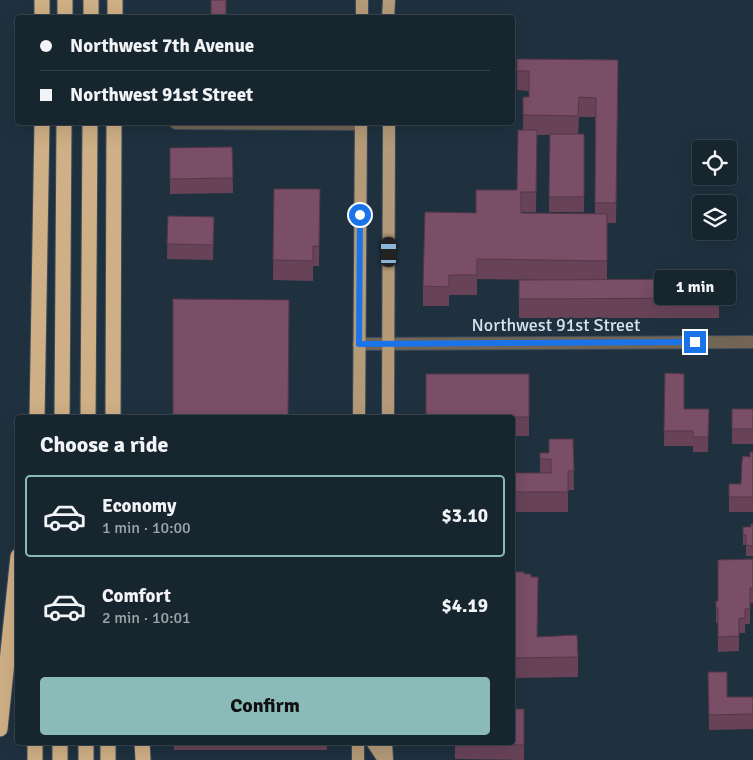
<!DOCTYPE html>
<meta charset="utf-8">
<style>
body{margin:0;font-family:Signika,sans-serif;background:#202d37;color:#f1f3f6;height:100vh;display:flex;flex-direction:column;font-size:19px;white-space:nowrap}
*{box-sizing:border-box;margin:0}
p{font-size:16px;color:#9ea5aa}
.icon{flex:none;width:28px;height:28px;fill:none;stroke:currentColor;stroke-width:2;stroke-linecap:round;stroke-linejoin:round}
.map{position:relative;flex:1;overflow:hidden}
.details{position:absolute;left:15px;top:415px;width:500px;height:330px;display:flex;flex-direction:column;background:#17252f;border-radius:5px;box-shadow:0 5px 20px #0002,0 0 0 1px #36424b}
.details>*{flex:none}
.top-card{position:absolute;left:15px;top:15px;width:500px;height:110px;border-radius:5px;box-shadow:0 5px 20px #0002,0 0 0 1px #36424b;display:grid;align-content:center;height:110px;padding:0 25px;background:#17252f}
.buttons{position:absolute;left:692px;top:140px;display:grid;gap:10px}
.buttons a{display:grid;place-items:center;width:45px;height:45px;border-radius:5px;background:#17252f;box-shadow:0 5px 20px #0002,0 0 0 1px #36424b;font-size:25px}
.end{position:absolute;width:22px;height:22px;margin:-11px;border:6px solid #1a73e8;background:#fff;box-shadow:0 0 0 2px #fff}
.from{border-radius:50%}
.bubble{position:absolute;height:35px;border-radius:5px;background:#17252f;box-shadow:0 5px 20px #0002,0 0 0 1px #36424b;font-size:16px;font-weight:800;line-height:35px;text-align:center}
.car{position:absolute;width:15px;height:30px;margin:-15px -8px;border-radius:6px;box-shadow:0 0 4px 1px #0007;background:linear-gradient(#222 24%,#8ab4d8 0 40%,#222 0 76%,#8ab4d8 0 86%,#222 0)}
.top-card b{display:flex;align-items:center;gap:18px;height:48px;font-size:19px}
.top-card b+b{border-top:1px solid #36424b}
.top-card i{width:12px;height:12px;background:#f1f3f6}
ul{padding:0;list-style:none}
li{display:flex;align-items:center;gap:15px;height:82px;margin:0 10px 8px;padding:0 15px;border:2px solid transparent;border-radius:5px}
li div{flex:1}
li b{display:block;font-size:19px}
li em{font-style:normal;font-weight:800}
li.selected{border-color:#8bbbb9}
li>.icon{width:45px;height:45px;stroke-width:1.5}
h2{padding:0 25px;font-size:22px;line-height:60px}
.primary-button{display:flex;gap:10px;margin-top:auto;padding:10px 25px}
.primary-button a{flex:1;height:58px;border-radius:5px;background:#8bbbb9;color:#111;font-size:20px;font-weight:800;line-height:58px;text-align:center}
.map>svg:first-child{display:block}
.lines{fill:none;stroke-linecap:round;stroke-linejoin:round}
.street-casing{stroke:#3d4d5b;stroke-width:14}
.primary-casing{stroke:#3d4d5b;stroke-width:14}
.highway-casing{stroke:#3d4d5b;stroke-width:17}
.street{stroke:#726554;stroke-width:12}
.primary{stroke:#b49a78;stroke-width:12}
.highway{stroke:#cfaf85;stroke-width:15}
.wall{fill:#684358;fill-rule:evenodd}
.building{fill:#794e66;stroke:#553747}
.route{stroke:#1a73e8;stroke-width:6}
.labels{text-anchor:middle;stroke-width:4;stroke-linejoin:round;paint-order:stroke}
.street-label{font-size:18px;fill:#d8e3ec;stroke:#1f313f}
</style>
<div class="map">
<svg width="753" height="760" viewBox="0 0 753 760">
<rect width="100%" height="100%" fill="#1f313f"/>
<g class="lines">
<g class="street-casing">
<path id="street" d="M176,123l185,1
M359,344l394,-2"/>
</g>
<g class="primary-casing">
<path id="primary" d="M362,18v-18
M388,18l1,-18
M359,418l2,-296
M388,418l1,-296
M372,742l12,18
M386,742l1,18
M358,760v-18"/>
</g>
<g class="highway-casing">
<path id="highway" d="M42,18v-18
M65,18v-18
M91,18v-18
M115,18v-18
M37,418l5,-296
M62,418l2,-296
M88,418l2,-296
M113,418l1,-296
M0,729l18,-173
M142,742l1,18
M35,760v-18
M60,760v-18
M86,760v-18
M108,760v-18"/>
</g>
<use href="#street" class="street"/>
<use href="#primary" class="primary"/>
<use href="#highway" class="highway"/>
</g>
<path class="wall" d="M517,59l101,1 -2,163h-9v56h112v39h-200v-38h25l-67,-1v16h-28v11h-26v-20l53,-73 41,-23 6,-60v-33h6v-6l-12,-1zM579,117h16v97l-74,-1v-1h15l1,-77h13l-1,77h35v-78h-6z
M232,147l1,46 -63,1v-46z
M274,189h46l-1,77h-6v15l-40,-1z
M168,216l46,1 -1,43 -46,-1z
M665,373l19,36h25l-1,43h-15v-6h-29z
M426,374h103v62h-17v-18h-86z
M732,409h21v35h-21z
M573,439l1,51h-6v22h-56v-39h28v-20h9z
M753,452v60h-24v-28h12z
M753,524v32h-7v-11h-3v-18h8z
M753,559v44h-3v21h-5v9h-6v18l-21,1v-29h-2v-22h2z
M512,572l12,2 13,63 41,20v20l-66,1z
M708,672l19,25h26v32l-44,1z
M524,709v51l-69,-1v-17z
M174,742h153v8h-153z"/>
<path class="building" d="M211,0h15v18h-15z
M517,59l101,1 -2,143h-21l1,-105 -17,-1 -1,19 -55,-1v-18h6v-26h-12z
M518,130h19l-1,62h-15v21l86,1v47l-130,-2v16h-28v12l-26,-1 2,-74 51,1v-23h41z
M550,134h34v63h-35z
M232,147l1,31 -63,1v-31z
M274,189h46l-1,57h-6v15l-40,-1z
M168,216l46,1 -1,28 -46,-1z
M719,279v19l-200,1v-19z
M173,299l116,1 -1,118h-115z
M665,373l19,1v35h25l-1,28h-15v-6h-29z
M426,374h103v43h-103z
M732,409h21v20h-21z
M549,439h24l1,32h-6v21h-56v-19h39v-14h-11v-6h9z
M750,452h3v45h-24v-13h12l1,-22 1,-6 7,1z
M751,524h2v22l-7,-1v-10h-3v-8h8z
M753,559v29h-3v21h-5v9h-6v18l-21,1v-29h-2v-7h2v-41z
M512,572h12v2h7v3h7l-1,60 40,-2 1,22 -66,1z
M708,672h19v25h26v17l-44,1z
M512,709h12v36l-69,-1v-2h57z"/>
<g class="lines">
<path class="route" d="M360,215l-1,129 336,-2"/>
</g>
<g class="labels">
<g class="street-label">
<text x="556" y="331">Northwest 91st Street</text>
</g>
</g>
</svg>
<div class="buttons">
<a><svg class="icon" aria-label="locate" viewBox="0 0 24 24"><circle cx="12" cy="12" r="6"/><path d="M12 2v4M12 18v4M2 12h4M18 12h4"/></svg></a>
<a><svg class="icon" aria-label="layers" viewBox="0 0 24 24"><path d="M12 4l9 5-9 5-9-5zM3 14l9 5 9-5"/></svg></a>
</div>
<i class="end from" style="left:360px;top:215px"></i>
<i class="end" style="left:695px;top:342px"></i>
<div class="bubble" style="left:654px;top:270px;width:82px">1 min</div>
<i class="car" style="left:389px;top:252px;rotate:0deg"></i>
<div class="top-card">
<b><i class="from"></i>Northwest 7th Avenue</b>
<b><i></i>Northwest 91st Street</b>
</div>
<section class="details">
<h2>Choose a ride</h2>
<ul>
<li class="selected"><svg class="icon" aria-label="car" viewBox="0 0 24 24"><path d="M5 17H2v-5l4-1 3-4h7l3 4 3 1v5h-3M9 17h6M6 11h13"/><circle cx="7" cy="17" r="2"/><circle cx="17" cy="17" r="2"/></svg><div><b>Economy</b><p>1 min · 10:00</p></div><em>$3.10</em></li>
<li><svg class="icon" aria-label="car" viewBox="0 0 24 24"><path d="M5 17H2v-5l4-1 3-4h7l3 4 3 1v5h-3M9 17h6M6 11h13"/><circle cx="7" cy="17" r="2"/><circle cx="17" cy="17" r="2"/></svg><div><b>Comfort</b><p>2 min · 10:01</p></div><em>$4.19</em></li>
</ul>
<div class="primary-button"><a>Confirm</a></div>
</section>
</div>
